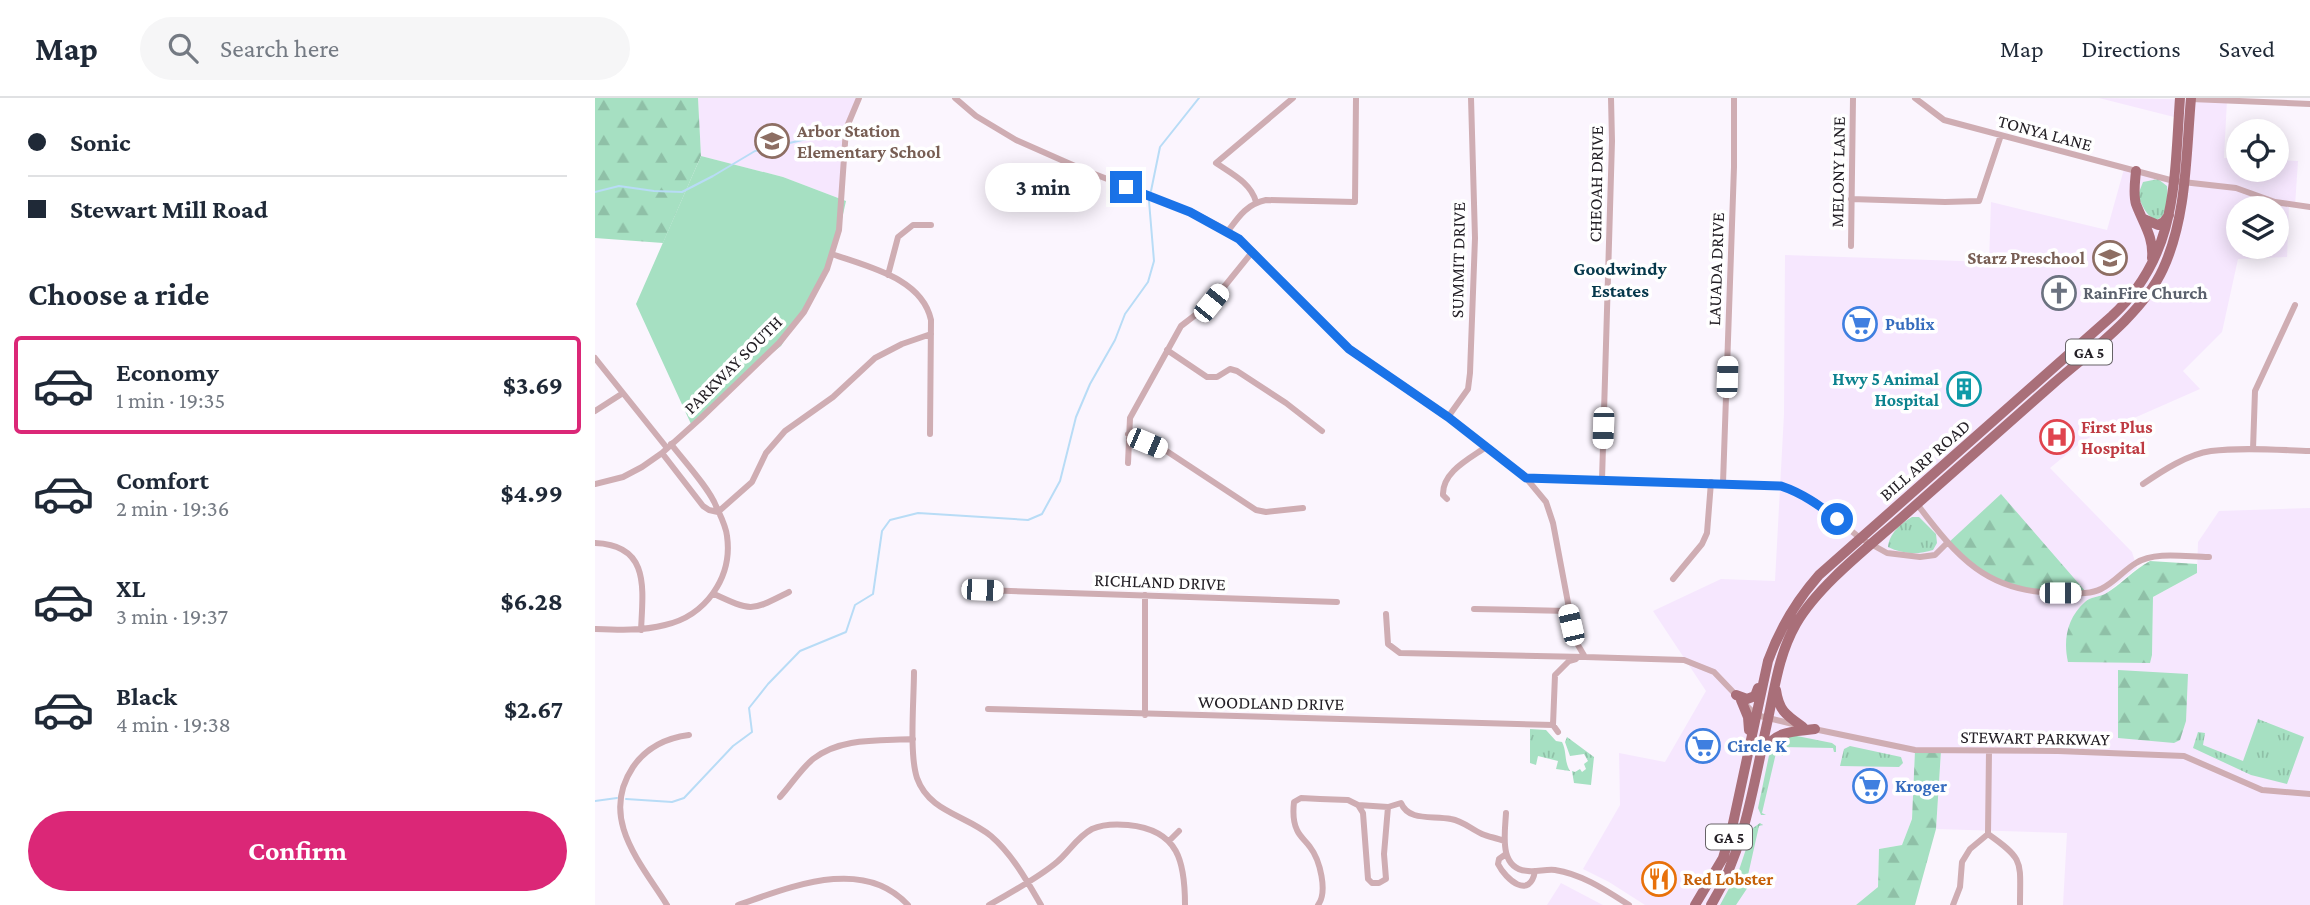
<!DOCTYPE html>
<meta charset="utf-8">
<style>
body{margin:0;font-family:"Crimson Pro",serif;background:#f6f6f7;color:#1f2937;height:100vh;display:flex;flex-direction:column;font-size:26px;white-space:nowrap}
*{box-sizing:border-box;margin:0}
p{font-size:23px;color:#747a83}
.icon{flex:none;width:38px;height:38px;fill:none;stroke:currentColor;stroke-width:2;stroke-linecap:round;stroke-linejoin:round}
.map{position:relative;flex:1;overflow:hidden}
.panel{display:flex;flex-direction:column;background:#fff;width:595px}
.panel>*{flex:none}
.hud{display:grid;align-content:center;height:154px;padding:0 28px;background:#fff}
.buttons{position:absolute;left:1631px;top:21px;display:grid;gap:14px}
.buttons a{display:grid;place-items:center;width:63px;height:63px;border-radius:50%;background:#fff;box-shadow:0 4px 18px #0003;font-size:35px}
.end{position:absolute;width:32px;height:32px;margin:-16px;border:9px solid #1a73e8;background:#fff;box-shadow:0 0 0 4px #fff}
.from{border-radius:50%}
.bubble{position:absolute;height:49px;border-radius:24px;background:#fff;box-shadow:0 4px 18px #0003;font-size:23px;font-weight:700;line-height:49px;text-align:center}
.car{position:absolute;width:21px;height:42px;margin:-21px -10px;border-radius:9px;box-shadow:0 0 5px 2px #0007;background:linear-gradient(#fff 24%,#345 0 40%,#fff 0 76%,#345 0 86%,#fff 0)}
.hud b{display:flex;align-items:center;gap:24px;height:66px;font-size:26px}
.hud b+b{border-top:2px solid #e0e1e3}
.hud i{width:18px;height:18px;background:#1f2937}
ul{padding:0;list-style:none}
li{display:flex;align-items:center;gap:21px;height:98px;margin:0 14px 10px;padding:0 14px;border:4px solid transparent;border-radius:7px}
li div{flex:1}
li b{display:block;font-size:26px}
li em{font-style:normal;font-weight:700}
li.active{border-color:#db2777}
li>.icon{width:63px;height:63px;stroke-width:1.5}
h2{padding:0 28px;font-size:32px;line-height:84px}
.cta{display:flex;gap:14px;margin-top:auto;padding:14px 28px}
.cta a{flex:1;height:80px;border-radius:42px;background:#db2777;color:#fff;font-size:28px;font-weight:700;line-height:80px;text-align:center}
header{display:flex;align-items:center;gap:42px;box-sizing:border-box;height:98px;padding:0 35px;background:#fff;border-bottom:2px solid #e0e1e3}
header strong{font-size:33px}
nav{display:flex;gap:38px;margin-inline-start:auto;font-size:24px}
.search{width:490px;height:63px;background:#f6f6f7;display:flex;align-items:center;gap:18px;box-sizing:border-box;padding:0 24px;border-radius:38px;color:#747a83;font-size:26px}
main{display:flex;flex:1;min-height:0}
.map>svg:first-child{display:block}
.built{fill:#f6e7fe;fill-rule:evenodd}
.grass{fill:url(#grass-tufts)}
.forest{fill:url(#forest-firs)}
.park{fill:#a6e0c2}
.lines{fill:none;stroke-linecap:round;stroke-linejoin:round}
.stream{stroke:#b8dcf6;stroke-width:2}
.street{stroke:#cfadb3;stroke-width:6}
.primary{stroke:#a96f79;stroke-width:10}
.route{stroke:#1a73e8;stroke-width:9}
.labels{text-anchor:middle;stroke-width:7;stroke-linejoin:round;paint-order:stroke}
.shield{fill:#fff;stroke:#666367;stroke-width:2}
.shield-label{font-size:16px;font-weight:bold;fill:#242026}
.education-label{font-size:18px;font-weight:bold;fill:#785e54;stroke:#fff;text-anchor:start}
.street-label{font-size:18px;fill:#242026;stroke:#fff}
.worship-label{font-size:18px;font-weight:bold;fill:#5b616d;stroke:#fff;text-anchor:start}
.shop-label{font-size:18px;font-weight:bold;fill:#366cbe;stroke:#fff;text-anchor:start}
.culture-label{font-size:18px;font-weight:bold;fill:#0d838f;stroke:#fff;text-anchor:end}
.health-label{font-size:18px;font-weight:bold;fill:#be3a42;stroke:#fff;text-anchor:start}
.food-label{font-size:18px;font-weight:bold;fill:#c56008;stroke:#fff;text-anchor:start}
.neighbourhood-label{font-size:19px;font-weight:bold;fill:#05384b;stroke:#fff}
</style>
<header>
<strong>Map</strong>
<div class="search"><svg class="icon" aria-label="search" viewBox="0 0 24 24"><circle cx="10" cy="10" r="6"/><path d="M15 15l6 6"/></svg>Search here</div>
<nav><a>Map</a><a>Directions</a><a>Saved</a></nav>
</header>
<main>
<section class="panel">
<div class="hud">
<b><i class="from"></i>Sonic</b>
<b><i></i>Stewart Mill Road</b>
</div>
<h2>Choose a ride</h2>
<ul>
<li class="active"><svg class="icon" aria-label="car" viewBox="0 0 24 24"><path d="M5 17H2v-5l4-1 3-4h7l3 4 3 1v5h-3M9 17h6M6 11h13"/><circle cx="7" cy="17" r="2"/><circle cx="17" cy="17" r="2"/></svg><div><b>Economy</b><p>1 min · 19:35</p></div><em>$3.69</em></li>
<li><svg class="icon" aria-label="car" viewBox="0 0 24 24"><path d="M5 17H2v-5l4-1 3-4h7l3 4 3 1v5h-3M9 17h6M6 11h13"/><circle cx="7" cy="17" r="2"/><circle cx="17" cy="17" r="2"/></svg><div><b>Comfort</b><p>2 min · 19:36</p></div><em>$4.99</em></li>
<li><svg class="icon" aria-label="car" viewBox="0 0 24 24"><path d="M5 17H2v-5l4-1 3-4h7l3 4 3 1v5h-3M9 17h6M6 11h13"/><circle cx="7" cy="17" r="2"/><circle cx="17" cy="17" r="2"/></svg><div><b>XL</b><p>3 min · 19:37</p></div><em>$6.28</em></li>
<li><svg class="icon" aria-label="car" viewBox="0 0 24 24"><path d="M5 17H2v-5l4-1 3-4h7l3 4 3 1v5h-3M9 17h6M6 11h13"/><circle cx="7" cy="17" r="2"/><circle cx="17" cy="17" r="2"/></svg><div><b>Black</b><p>4 min · 19:38</p></div><em>$2.67</em></li>
</ul>
<div class="cta"><a>Confirm</a></div>
</section>
<div class="map">
<svg width="1715" height="807" viewBox="0 0 1715 807">
<defs>
<pattern id="grass-tufts" width="24" height="20" patternUnits="userSpaceOnUse" patternTransform="scale(1.75)"><rect width="24" height="20" fill="#a6e0c2"/><path d="M3 7l-1-3M5 7V3M7 7l1-3M15 17l-1-3M17 17v-4M19 17l1-3" fill="none" stroke="#8fc0a7"/></pattern>
<pattern id="forest-firs" width="22" height="20" patternUnits="userSpaceOnUse" patternTransform="scale(1.75)"><rect width="22" height="20" fill="#a6e0c2"/><path d="M5 1l3.5 6h-7zM16 11l3.5 6h-7z" fill="#8fc0a7"/></pattern>
</defs>
<rect width="100%" height="100%" fill="#fbf5fe"/>
<path class="built" d="M103,0h161l-13,31 -5,70 -58,-22 -82,-21z
M1504,0l128,2 -3,58 14,1v11h39v-10l21,1 -3,45 -6,-1 -2,52 -49,2 -16,73 -39,39 17,18 -116,51 -34,28 82,84 5,16 -32,26 -19,6 66,55 1,-58 44,-24 1,-31 21,-31 91,-3v397h-247l4,-72 -131,-4 5,-77 -26,-2 -3,69 -10,26 -23,4 -1,38 -22,18h-211l-36,-23 -26,-13 37,-64 -1,-52 46,9 41,-71 -53,-80 68,-32 54,2 9,-167 1,-159 204,7 2,-60 116,28 17,-61 49,11 5,-62zM1643,110h39v39h-39z
M966,785l38,20 4,2h-56z"/>
<path class="grass" d="M1563,81l9,7c4,35 -15,49 -29,9l5,-13z
M1317,419h7l17,17 1,9 -4,7c-15,5 -31,4 -45,-3 1,-13 13,-24 24,-30z
M1663,621l46,18 -17,47 -36,-9 -58,-27 5,-16 7,1 -2,12 40,16z
M935,631l16,1 10,11 6,1c5,10 2,19 8,29l-14,-2 2,-8 -20,-5 -2,9 -6,-2z
M1197,637l40,8 4,3v6h-2l-1,-4 -51,-1 1,9 -7,-3 -14,60 4,2h-5l-3,-7 13,-62 4,-6z
M972,639l27,20 -3,28 -17,-2 -2,-12 3,1 5,-3 2,3 4,-3 -2,-5 4,-3 -4,-7 -14,2 -5,-14z
M1255,648l51,11 2,6 -4,4 -59,-1 4,-17z
M1165,725l3,2 -4,1 -13,58 2,3 -12,18h-16l19,-35 14,-42z"/>
<path class="forest" d="M0,0h103l3,58 -38,87 -68,-5z
M1406,396l85,98 -69,-4 -33,-13 -37,-31z
M1555,463l47,3v9l-44,24 -1,58 -2,8 -82,-1c-5,-22 -1,-44 17,-60 5,-5 14,-5 20,-8 16,-9 28,-24 45,-33z
M1523,572l70,4 -2,47 -6,19 -6,3 -56,-5z
M1320,652l26,1 -5,78 -21,76h-59l22,-18 1,-38 23,-4 10,-26z"/>
<path class="park" d="M106,58l82,21 63,24 -11,49 -23,49 -31,47 -37,29 -53,49 -55,-120z"/>
<g class="lines">
<path class="stream" d="M556,93l9,-44 39,-49
M0,94l24,-6 35,5 28,1 31,-16 42,-25 73,-17
M31,701l46,3 12,-4 49,-52 19,-14 -3,-24 19,-24 32,-33 46,-19 9,-27 18,-11 9,-63 8,-11 28,-7 110,7 14,-6 18,-33 16,-64 14,-33 25,-44 10,-26 23,-32 6,-21 -5,-60
M0,703l22,-3"/>
<path class="street" d="M360,0l21,18 40,24 68,30 106,41 38,20 25,20 28,31 68,67 99,68 78,61 20,24 7,21 22,117 10,17 99,3 30,12 22,23
M1320,0l29,22 230,61 62,7 39,14 35,5
M1596,1l119,5
M1256,101l94,3 34,-1 22,-66
M661,104c-5,-19 -24,-28 -40,-39l77,-65
M633,133c11,-15 19,-27 38,-31l89,2 1,-104
M1256,148l2,-148
M237,156c36,13 90,24 99,66l-1,114
M293,177l10,-38 15,-12h18
M572,252l40,27h10l13,-8 7,2 49,32 36,28
M0,260l72,90
M0,313l28,-18
M853,319l20,-28 2,-16 5,-135 -4,-140
M533,336l37,16 91,60 10,2 37,-4
M1658,351l2,-58 40,-86
M67,355l41,53 6,4 9,2
M533,365l2,-45 51,-92 30,-23 42,-52
M931,380l255,8 12,4 23,12 44,36 27,15 33,4 15,-2 12,-12
M1007,382l10,-339 -1,-43
M1128,385l11,-316v-69
M0,386l28,-7 19,-10 20,-14 39,-35 78,-75 25,-31 23,-43 12,-39 7,-101 13,-31
M1548,386c19,-13 45,-30 68,-33 32,-4 67,-1 99,0
M852,401l-4,-4c-1,-23 26,-36 43,-48
M1322,406c40,53 70,89 142,89 13,0 31,2 42,-4 13,-6 23,-19 35,-26 19,-12 51,-6 73,-6
M123,414l34,-30 14,-29 19,-22 48,-34 42,-39 27,-14 29,-10
M0,445c55,2 48,45 46,87
M1078,481l29,-35 5,-11 4,-51
M387,492l355,12
M119,496c39,18 37,17 75,-2
M550,497v120
M879,511l94,2
M791,516l2,30 12,9 185,4
M0,531c24,1 47,2 70,-4 40,-9 68,-47 62,-89 -1,-10 -7,-21 -11,-30 -7,-18 -32,-45 -45,-62
M319,574c0,27 -5,82 3,106 12,34 49,37 74,58 21,18 36,45 50,69
M1149,605l12,12 41,10
M393,611l565,16
M1219,631l101,21 143,1 126,5 78,34 48,4
M963,634l-5,-7 2,-50 14,-14 7,-2
M185,699c11,-12 20,-27 33,-38 28,-22 67,-18 100,-20
M763,707l5,8 5,66 4,4h7l7,-4 -2,-25 4,-47 13,-4c8,19 32,12 50,16 12,2 20,10 31,15 7,3 15,4 22,7
M911,715c-1,20 -8,56 22,58 9,1 18,-2 27,-1 27,4 52,21 74,35
M1393,736c37,26 32,27 32,71
M574,743l10,-10
M911,756l-7,5 -1,5c8,16 32,36 37,7
M72,807c-27,-43 -68,-87 -34,-138 13,-19 33,-29 56,-32
M143,807c53,-18 125,-49 170,0
M394,807c22,-13 48,-26 68,-43 12,-10 20,-25 35,-33 11,-5 25,-5 36,-4 51,5 57,37 57,80
M723,807c10,-13 2,-45 -8,-58 -4,-6 -10,-10 -13,-17 -4,-8 -4,-19 -3,-28l7,-4 19,1 28,1 10,5 30,2
M1358,807l7,-18 2,-25 8,-13 18,-15 1,-83"/>
<path class="primary" d="M1541,73c-1,11 -3,23 0,33 7,19 18,33 16,54
M1549,121l14,6 6,-3 5,-7
M1181,592c3,21 10,25 27,37
M1141,597l11,4 8,-3 3,-8
M1146,602l7,17 1,13
M1169,652c13,-20 29,-18 51,-21
M1100,807l28,-47 9,-30 36,-167c12,-33 28,-60 51,-86l293,-259c66,-61 62,-135 68,-218
M1116,807c34,-55 43,-123 57,-186 7,-33 11,-65 28,-95 22,-38 71,-76 104,-105 51,-45 103,-91 154,-136 37,-32 89,-70 109,-114 24,-52 23,-115 28,-171"/>
</g>
<g class="lines">
<path class="route" d="M531,89l64,25 49,27 110,110 99,68 78,61 255,8c21,7 38,19 56,33"/>
</g>
<defs>
<g id="school-ring" transform="scale(1.75)"><circle r="9.5" fill="#fff" stroke="#8d6e63" stroke-width="1.5"/><path d="M0-5L7-2L0 1L-7-2ZM-4 1L0 2.5L4 1V4Q0 6-4 4Z" fill="#8d6e63"/></g>
<g id="church-ring" transform="scale(1.75)"><circle r="9.5" fill="#fff" stroke="#6b7280" stroke-width="1.5"/><path d="M-1.2-6h2.4v3.5h3.3v2.4h-3.3V6h-2.4V-.1h-3.3v-2.4h3.3Z" fill="#6b7280"/></g>
<g id="supermarket-ring" transform="scale(1.75)"><circle r="9.5" fill="#fff" stroke="#3f7fe0" stroke-width="1.5"/><path d="M-6-5.5h2.5l.6 2H6L4.5 2H-2.5L-4.4-4H-6ZM-1.5 3.2a1.3 1.3 0 1 0 .1 0ZM3 3.2a1.3 1.3 0 1 0 .1 0Z" fill="#3f7fe0"/></g>
<g id="building-ring" transform="scale(1.75)"><circle r="9.5" fill="#fff" stroke="#0f9aa8" stroke-width="1.5"/><path d="M-4-6H4V6H1V3H-1V6H-4ZM-2.5-4.3h1.7v1.8h-1.7ZM.8-4.3h1.7v1.8H.8ZM-2.5-1h1.7V.8h-1.7ZM.8-1h1.7V.8H.8Z" fill="#0f9aa8"/></g>
<g id="hospital-ring" transform="scale(1.75)"><circle r="9.5" fill="#fff" stroke="#e0444e" stroke-width="1.5"/><path d="M-5-5h3v3.5h4V-5h3V5h-3V1.5h-4V5h-3Z" fill="#e0444e"/></g>
<g id="restaurant-ring" transform="scale(1.75)"><circle r="9.5" fill="#fff" stroke="#e8710a" stroke-width="1.5"/><path d="M-5-6h1v4h1v-4h1v4h1v-4h1v5L-1.5 .5V6h-2V.5L-5-1ZM5-6V6H3V1.5H1.5Q1.5-4 5-6Z" fill="#e8710a"/></g>
</defs>
<g fill-rule="evenodd">
<use href="#school-ring" x="177" y="43"/>
<use href="#school-ring" x="1515" y="160"/>
<use href="#church-ring" x="1464" y="195"/>
<use href="#supermarket-ring" x="1265" y="226"/>
<use href="#building-ring" x="1369" y="291"/>
<use href="#hospital-ring" x="1462" y="339"/>
<use href="#supermarket-ring" x="1108" y="648"/>
<use href="#supermarket-ring" x="1275" y="688"/>
<use href="#restaurant-ring" x="1064" y="781"/>
</g>
<g class="labels">
<g class="shield">
<rect x="1471" y="241.5" width="46" height="25" rx="5"/>
<rect x="1111" y="726.5" width="46" height="25" rx="5"/>
</g>
<g class="shield-label">
<text x="1494" y="260">GA 5</text>
<text x="1134" y="745">GA 5</text>
</g>
<g class="education-label">
<text x="202" y="39">Arbor Station<tspan x="202" dy="21">Elementary School</tspan></text>
<text x="1490" y="166" text-anchor="end">Starz Preschool</text>
</g>
<g class="street-label">
<text transform="translate(1450 35) rotate(15)" y="6">TONYA LANE</text>
<text transform="translate(1243 74) rotate(-89)" y="6">MELONY LANE</text>
<text transform="translate(1001 86) rotate(-89)" y="6">CHEOAH DRIVE</text>
<text transform="translate(863 162) rotate(-89)" y="6">SUMMIT DRIVE</text>
<text transform="translate(1121 171) rotate(-88)" y="6">LAUADA DRIVE</text>
<text transform="translate(138 267) rotate(-45)" y="6">PARKWAY SOUTH</text>
<text transform="translate(1330 362) rotate(-41)" y="6">BILL ARP ROAD</text>
<text transform="translate(565 484) rotate(2)" y="6">RICHLAND DRIVE</text>
<text transform="translate(676 605) rotate(1)" y="6">WOODLAND DRIVE</text>
<text transform="translate(1440 640) rotate(1)" y="6">STEWART PARKWAY</text>
</g>
<g class="worship-label">
<text x="1488" y="201">RainFire Church</text>
</g>
<g class="shop-label">
<text x="1290" y="232">Publix</text>
<text x="1132" y="654">Circle K</text>
<text x="1300" y="694">Kroger</text>
</g>
<g class="culture-label">
<text x="1344" y="287">Hwy 5 Animal<tspan x="1344" dy="21">Hospital</tspan></text>
</g>
<g class="health-label">
<text x="1486" y="335">First Plus<tspan x="1486" dy="21">Hospital</tspan></text>
</g>
<g class="food-label">
<text x="1088" y="787">Red Lobster</text>
</g>
<g class="neighbourhood-label">
<text x="1025" y="177">Goodwindy<tspan x="1025" dy="22">Estates</tspan></text>
</g>
</g>
</svg>
<div class="buttons">
<a><svg class="icon" aria-label="locate" viewBox="0 0 24 24"><circle cx="12" cy="12" r="6"/><path d="M12 2v4M12 18v4M2 12h4M18 12h4"/></svg></a>
<a><svg class="icon" aria-label="layers" viewBox="0 0 24 24"><path d="M12 4l9 5-9 5-9-5zM3 14l9 5 9-5"/></svg></a>
</div>
<i class="end from" style="left:1242px;top:421px"></i>
<i class="end" style="left:531px;top:89px"></i>
<div class="bubble" style="left:390px;top:65px;width:116px">3 min</div>
<i class="car" style="left:616px;top:205px;rotate:39deg"></i>
<i class="car" style="left:1132px;top:279px;rotate:2deg"></i>
<i class="car" style="left:1008px;top:330px;rotate:182deg"></i>
<i class="car" style="left:552px;top:345px;rotate:113deg"></i>
<i class="car" style="left:387px;top:492px;rotate:92deg"></i>
<i class="car" style="left:1465px;top:495px;rotate:90deg"></i>
<i class="car" style="left:976px;top:527px;rotate:347deg"></i>
</div>
</main>
